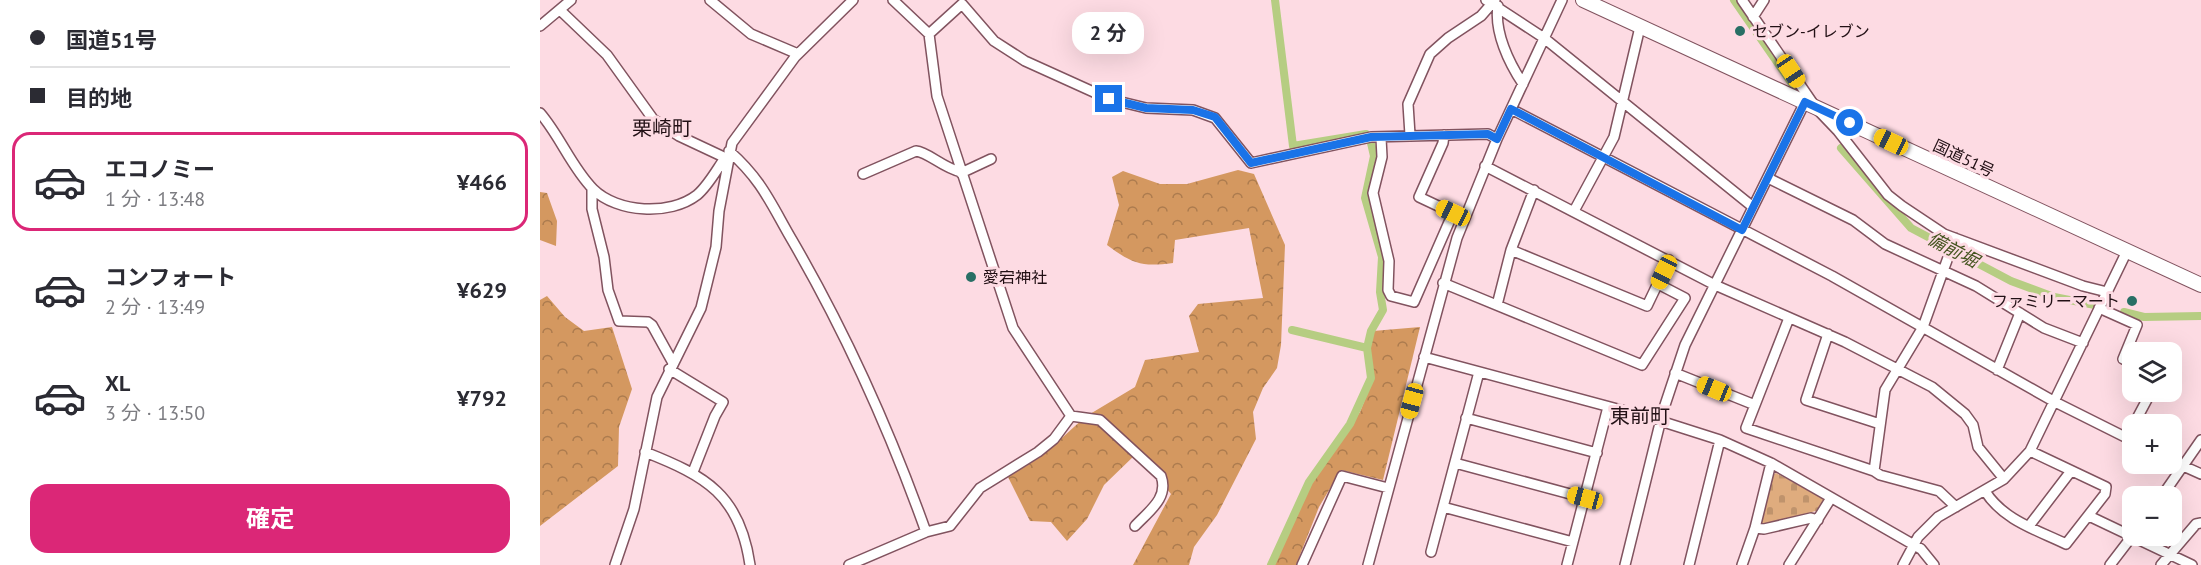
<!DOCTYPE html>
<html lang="ja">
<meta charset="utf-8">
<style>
body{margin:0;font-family:"PT Sans","Noto Sans JP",sans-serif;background:#f2f2f3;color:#2b2b33;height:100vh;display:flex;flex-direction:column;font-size:22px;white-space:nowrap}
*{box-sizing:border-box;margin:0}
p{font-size:20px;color:#7c7c81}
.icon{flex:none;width:33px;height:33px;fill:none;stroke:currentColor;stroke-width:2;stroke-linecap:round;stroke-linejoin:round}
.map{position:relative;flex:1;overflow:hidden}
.panel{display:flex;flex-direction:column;background:#fff;width:540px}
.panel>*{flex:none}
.top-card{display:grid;align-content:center;height:132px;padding:0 30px;background:#fff}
.controls{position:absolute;left:1582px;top:342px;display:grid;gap:12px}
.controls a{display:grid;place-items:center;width:60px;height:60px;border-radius:12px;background:#fff;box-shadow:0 6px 24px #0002;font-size:30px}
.end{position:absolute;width:27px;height:27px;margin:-14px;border:8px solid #1a73e8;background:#fff;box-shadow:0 0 0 3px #fff}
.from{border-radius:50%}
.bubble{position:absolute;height:42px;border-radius:18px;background:#fff;box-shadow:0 6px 24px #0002;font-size:20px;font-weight:700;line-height:42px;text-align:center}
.car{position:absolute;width:18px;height:36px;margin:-18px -9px;border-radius:8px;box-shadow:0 0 4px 2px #0007;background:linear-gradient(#f5c518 24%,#345 0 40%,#f5c518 0 76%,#345 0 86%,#f5c518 0)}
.top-card b{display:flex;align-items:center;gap:21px;height:57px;font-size:22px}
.top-card b+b{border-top:2px solid #e1e1e2}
.top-card i{width:15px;height:15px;background:#2b2b33}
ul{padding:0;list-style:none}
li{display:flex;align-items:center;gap:18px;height:99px;margin:0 12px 9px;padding:0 18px;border:3px solid transparent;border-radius:18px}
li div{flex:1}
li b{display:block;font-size:22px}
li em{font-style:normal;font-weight:700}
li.on{border-color:#db2777}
li>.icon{width:54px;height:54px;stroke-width:1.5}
.action{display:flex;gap:12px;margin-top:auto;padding:12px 30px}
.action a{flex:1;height:69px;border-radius:18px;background:#db2777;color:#fff;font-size:24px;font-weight:700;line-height:69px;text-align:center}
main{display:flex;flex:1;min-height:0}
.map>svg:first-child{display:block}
.forest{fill:url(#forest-crowns)}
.cemetery{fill:url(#cemetery-stones)}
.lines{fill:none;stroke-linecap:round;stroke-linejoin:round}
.canal{stroke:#b6cd82;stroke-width:8}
.minor-casing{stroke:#81535f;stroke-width:12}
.highway-casing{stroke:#81535f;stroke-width:16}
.minor{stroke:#fff;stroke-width:9}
.highway{stroke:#fff;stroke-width:14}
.route{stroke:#1a73e8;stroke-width:8}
.poi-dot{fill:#286f65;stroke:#fddbe3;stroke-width:2}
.labels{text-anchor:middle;stroke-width:6;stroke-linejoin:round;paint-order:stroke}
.poi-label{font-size:16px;fill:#221015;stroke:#fddbe3;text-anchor:start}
.street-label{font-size:16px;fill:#221015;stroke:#fddbe3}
.water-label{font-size:18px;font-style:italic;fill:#45541f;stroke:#fddbe3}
.quarter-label{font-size:20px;fill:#221015;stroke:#fddbe3}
</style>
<main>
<section class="panel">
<div class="top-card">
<b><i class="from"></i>国道51号</b>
<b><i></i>目的地</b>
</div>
<ul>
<li class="on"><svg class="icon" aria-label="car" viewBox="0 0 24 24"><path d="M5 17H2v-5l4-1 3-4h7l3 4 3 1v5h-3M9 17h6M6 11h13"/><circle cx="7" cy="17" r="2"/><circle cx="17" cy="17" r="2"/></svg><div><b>エコノミー</b><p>1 分 · 13:48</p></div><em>¥466</em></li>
<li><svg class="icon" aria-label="car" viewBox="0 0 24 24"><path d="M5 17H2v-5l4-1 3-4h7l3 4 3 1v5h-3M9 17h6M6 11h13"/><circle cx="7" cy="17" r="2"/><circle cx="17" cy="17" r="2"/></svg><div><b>コンフォート</b><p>2 分 · 13:49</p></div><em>¥629</em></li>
<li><svg class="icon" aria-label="car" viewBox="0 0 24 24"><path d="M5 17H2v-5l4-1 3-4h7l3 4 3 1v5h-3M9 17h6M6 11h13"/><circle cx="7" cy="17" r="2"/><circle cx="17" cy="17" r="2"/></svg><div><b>XL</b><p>3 分 · 13:50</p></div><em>¥792</em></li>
</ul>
<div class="action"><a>確定</a></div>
</section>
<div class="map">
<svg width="1661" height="565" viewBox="0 0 1661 565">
<defs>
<pattern id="forest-crowns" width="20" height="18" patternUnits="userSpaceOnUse" patternTransform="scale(1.5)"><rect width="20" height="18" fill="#d49860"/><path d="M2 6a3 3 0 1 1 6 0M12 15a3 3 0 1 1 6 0" fill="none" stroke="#ac7b4e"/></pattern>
<pattern id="cemetery-stones" width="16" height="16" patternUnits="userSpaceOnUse" patternTransform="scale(1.5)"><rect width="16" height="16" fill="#dfac7e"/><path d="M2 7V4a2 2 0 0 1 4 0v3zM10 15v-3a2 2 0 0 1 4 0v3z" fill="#bf936c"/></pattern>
</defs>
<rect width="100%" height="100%" fill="#fddbe3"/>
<path class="forest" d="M698,170l16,4 31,71 -4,100 -4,23 -14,20 -10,24 3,27 -39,76 -23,32 -5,18h-56l38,-71 -34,-41 -33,32 -17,34 -20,22 -16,-19 -21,-1 -22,-44 34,-21 43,-39 50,-30 10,-27 54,-8 -10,-36 9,-12 65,-6 -14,-70 -74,12 -2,23c-32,4 -40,1 -66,-18l12,-40 -7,-28 11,-6 37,13h27z
M0,192l7,1 10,28 -1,25 -16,-6z
M7,296l18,21 19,14 28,-4 20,62 -13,38 -1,39 -78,60v-226z
M880,327l-37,153 -42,-10 -22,37 -23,58h-23l42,-91 45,-62 13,-33 -4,-32 4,-16z"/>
<path class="cemetery" d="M1236,473l48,26 -5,11 -54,15 -4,-3 11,-47z"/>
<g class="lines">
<path class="canal" d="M735,0l18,146 73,-12
M1194,0l63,91
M1301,148l70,80 100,53 43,16 41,8
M1584,312l20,5 57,-1
M752,330l75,18
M731,565l38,-83 41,-58 21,-46 -4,-30 4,-17 12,-21 -3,-18 2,-35 -17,-59 9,-42 -3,-13"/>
<g class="minor-casing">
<path id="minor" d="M170,0l41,34 47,20
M353,0l36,34 8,62 76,232 58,88 29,4 61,56c8,22 -12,35 -26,50
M946,0l58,38 209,169
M1202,0l74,108 22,23 50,64 14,11 42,28 139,52 24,6
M958,6c-4,26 11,57 25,78
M21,11l46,44 46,64 26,17 49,23
M1213,17l11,-17
M0,26l31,-26
M389,34l33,-30 32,37 31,20 84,38 37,9 47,2 22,8 36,45 120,-26 117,-3 9,5
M971,109l321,167 223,126 78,39
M0,113c20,23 32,55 53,76 24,24 77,27 104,6 11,-9 20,-26 28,-37
M870,135l-2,-31 22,-50 18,-16 33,-22 14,-16
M841,138l1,19 -9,36 16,68 -1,29 3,6 23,6 39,-89 -34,-16 24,-54 1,-8
M189,151c33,29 42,53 63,89 54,93 98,191 134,292
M945,166l230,119 130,57 87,45 33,27 8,11 5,22 26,32
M421,173l30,-14
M323,174l53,-23c12,1 27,17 45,21
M1228,178l85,42 32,24 91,42 68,42 39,15
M52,188v21l12,48 4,33 11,31 29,1 4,3 21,38
M994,190l-23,60 136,56 22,-46
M1034,211l40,-74 26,-110
M903,283l199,82 43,-67 -27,-14
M957,305l14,-55
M1559,308l38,17 -14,34 10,5
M1249,318l-43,110 128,43 11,-81 38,-63 32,-89
M1288,334l-22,66 74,24
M884,357l227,61 69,22 51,23 150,86 13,16
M129,369l54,33 -8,14 -22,56
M1457,370l23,-57
M1135,373l80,32
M926,418l131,35
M1594,424l17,-32
M105,452c61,24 95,43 105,113
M1632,461l29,13
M915,463l130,35
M1334,471l6,4 59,16 17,16
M1445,491c18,29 52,39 81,53l39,-50 1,-7 -76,-36
M1622,496l39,-56
M903,507l130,35
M1549,516l103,49
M1489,526l42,-55
M1215,528l9,1 47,-11 7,2
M891,552l48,-180
M75,565l19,-56 23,-112 44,-89 15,-61 3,-36 13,-68 63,-86 58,-57
M309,565l77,-33 24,-6 30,-38 58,-36 16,-13 17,-23
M762,565l40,-89 46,12
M828,565l89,-327 40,-99 65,-139
M1027,565l41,-158
M1085,565l38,-154 22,-66 120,-243
M1149,565l31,-125
M1202,565l13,-37 16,-65
M1249,565l42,-67
M1363,565l15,-28 20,-20 66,-38 26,-28 97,-200
M1570,565l23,-30
M1621,565l35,-41 5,-1"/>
</g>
<g class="highway-casing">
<path id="highway" d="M1043,0l618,285"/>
</g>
<use href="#minor" class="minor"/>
<use href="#highway" class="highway"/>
</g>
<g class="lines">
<path class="route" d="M569,99l37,9 47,2 22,7 36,46 120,-26 117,-3 9,5 14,-30 231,121 63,-128 45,21"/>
</g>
<g class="poi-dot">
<circle cx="1200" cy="31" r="6"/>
<circle cx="431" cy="277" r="6"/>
<circle cx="1592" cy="301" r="6"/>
</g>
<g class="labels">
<g class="poi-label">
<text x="1212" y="37">セブン-イレブン</text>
<text x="443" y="283">愛宕神社</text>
<text x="1580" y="307" text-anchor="end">ファミリーマート</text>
</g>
<g class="street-label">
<text transform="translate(1424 158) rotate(25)" y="6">国道51号</text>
</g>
<g class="water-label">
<text transform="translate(1413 250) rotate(28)" y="6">備前堀</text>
</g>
<g class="quarter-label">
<text x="122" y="135">栗崎町</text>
<text x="1100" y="423">東前町</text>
</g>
</g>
</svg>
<div class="controls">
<a><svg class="icon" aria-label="layers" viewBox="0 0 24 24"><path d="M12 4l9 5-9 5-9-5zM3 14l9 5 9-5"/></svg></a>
<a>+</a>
<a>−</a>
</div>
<i class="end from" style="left:1310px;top:123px"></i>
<i class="end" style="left:569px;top:99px"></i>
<div class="bubble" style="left:532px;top:12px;width:72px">2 分</div>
<i class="car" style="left:1251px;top:71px;rotate:146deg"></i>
<i class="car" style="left:1351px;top:142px;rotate:295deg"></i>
<i class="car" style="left:913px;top:213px;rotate:295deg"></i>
<i class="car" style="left:1124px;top:272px;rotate:206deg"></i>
<i class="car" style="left:1174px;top:389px;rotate:292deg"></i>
<i class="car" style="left:872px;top:401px;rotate:195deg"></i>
<i class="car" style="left:1045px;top:498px;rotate:285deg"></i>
</div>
</main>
